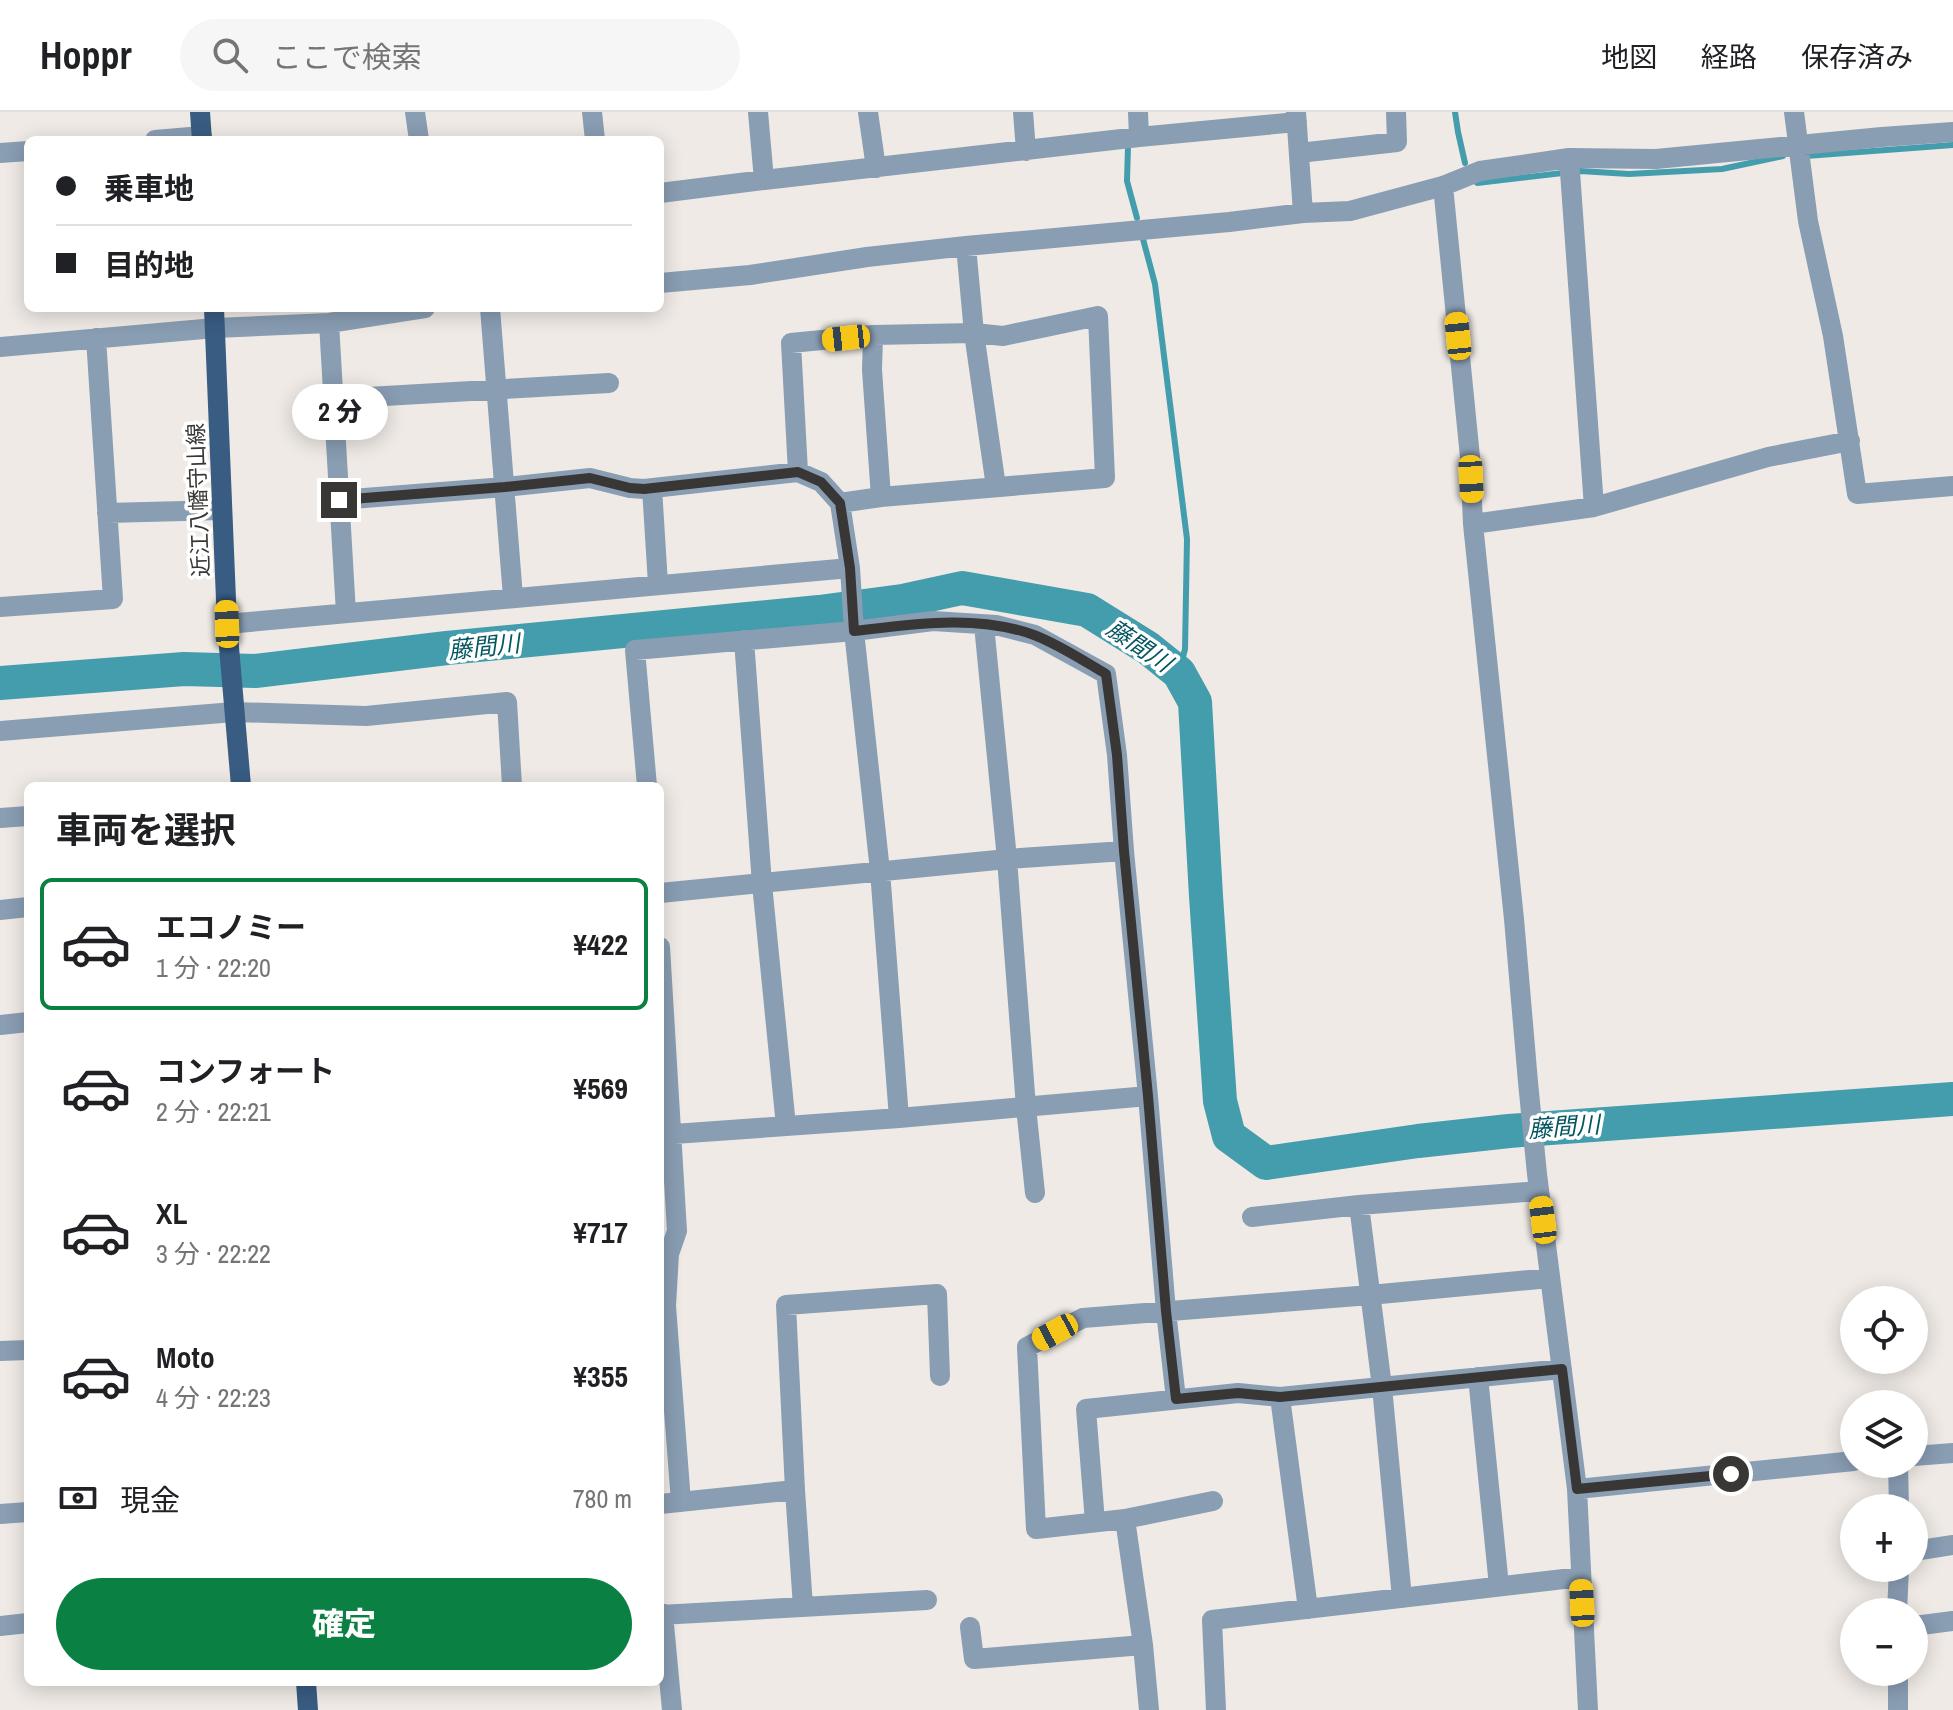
<!DOCTYPE html>
<html lang="ja">
<meta charset="utf-8">
<style>
body{margin:0;font-family:"Archivo Narrow","Noto Sans JP",sans-serif;background:#f6f6f6;color:#202124;height:100vh;display:flex;flex-direction:column;font-size:30px;white-space:nowrap}
*{box-sizing:border-box;margin:0}
p{font-size:26px;color:#757577}
.icon{flex:none;width:44px;height:44px;fill:none;stroke:currentColor;stroke-width:2;stroke-linecap:round;stroke-linejoin:round}
.map{position:relative;flex:1;overflow:hidden}
.sheet{position:absolute;left:24px;top:670px;width:640px;height:904px;display:flex;flex-direction:column;background:#fff;border-radius:12px;box-shadow:0 4px 20px #0003}
.sheet>*{flex:none}
.guide{position:absolute;left:24px;top:24px;width:640px;height:176px;border-radius:12px;box-shadow:0 4px 20px #0003;display:grid;align-content:center;height:176px;padding:0 32px;background:#fff}
.fabs{position:absolute;left:1840px;top:1174px;display:grid;gap:16px}
.fabs a{display:grid;place-items:center;width:88px;height:88px;border-radius:50%;background:#fff;box-shadow:0 4px 20px #0003;font-size:40px}
.end{position:absolute;width:36px;height:36px;margin:-18px;border:10px solid #393735;background:#fff;box-shadow:0 0 0 4px #fff}
.from{border-radius:50%}
.bubble{position:absolute;height:56px;border-radius:28px;background:#fff;box-shadow:0 4px 20px #0003;font-size:26px;font-weight:800;line-height:56px;text-align:center}
.car{position:absolute;width:24px;height:48px;margin:-24px -12px;border-radius:10px;box-shadow:0 0 6px 2px #0007;background:linear-gradient(#f5c518 24%,#345 0 40%,#f5c518 0 76%,#345 0 86%,#f5c518 0)}
.guide b{display:flex;align-items:center;gap:28px;height:76px;font-size:30px}
.guide b+b{border-top:2px solid #e0e0e0}
.guide i{width:20px;height:20px;background:#202124}
ul{padding:0;list-style:none}
li{display:flex;align-items:center;gap:24px;height:132px;margin:0 16px 12px;padding:0 16px;border:4px solid transparent;border-radius:12px}
li div{flex:1}
li b{display:block;font-size:30px}
li em{font-style:normal;font-weight:800}
li.selected{border-color:#0b8043}
li>.icon{width:72px;height:72px;stroke-width:1.5}
h2{padding:0 32px;font-size:36px;line-height:96px}
.pay{display:flex;align-items:center;gap:20px;height:88px;padding:0 32px;font-size:30px}
.pay p{margin-inline-start:auto}
.primary-button{display:flex;gap:16px;margin-top:auto;padding:16px 32px}
.primary-button a{flex:1;height:92px;border-radius:48px;background:#0b8043;color:#fff;font-size:32px;font-weight:800;line-height:92px;text-align:center}
header{display:flex;align-items:center;gap:48px;box-sizing:border-box;height:112px;padding:0 40px;background:#fff;border-bottom:2px solid #e0e0e0}
header strong{font-size:38px}
nav{display:flex;gap:44px;margin-inline-start:auto;font-size:28px}
.search{width:560px;height:72px;background:#f6f6f6;display:flex;align-items:center;gap:20px;box-sizing:border-box;padding:0 28px;border-radius:44px;color:#757577;font-size:30px}
.map>svg:first-child{display:block}
.lines{fill:none;stroke-linecap:round;stroke-linejoin:round}
.stream{stroke:#439dac;stroke-width:6}
.river{stroke:#439dac;stroke-width:34}
.minor{stroke:#899db3;stroke-width:20}
.major{stroke:#385c82;stroke-width:20}
.route{stroke:#393735;stroke-width:10}
.labels{text-anchor:middle;stroke-width:7;stroke-linejoin:round;paint-order:stroke}
.street-label{font-size:22px;fill:#393735;stroke:#fff}
.water-label{font-size:24px;font-style:italic;fill:#045661;stroke:#fff}
</style>
<header>
<strong>Hoppr</strong>
<div class="search"><svg class="icon" aria-label="search" viewBox="0 0 24 24"><circle cx="10" cy="10" r="6"/><path d="M15 15l6 6"/></svg>ここで検索</div>
<nav><a>地図</a><a>経路</a><a>保存済み</a></nav>
</header>
<div class="map">
<svg width="1953" height="1598" viewBox="0 0 1953 1598">
<rect width="100%" height="100%" fill="#efeae5"/>
<g class="lines">
<path class="stream" d="M1455,0l3,20 7,31
M1128,34l-1,35 10,37
M1806,44l147,-11
M1477,71l103,-12 49,3 93,-5 61,-13
M1143,127l12,45 32,255 -2,110 -6,24"/>
<path class="river" d="M0,571l184,-14 71,2 192,-23 372,-36 83,-11 60,-13 125,22 61,38 31,25 16,29 11,194 14,205 9,35 37,27 152,-22 91,-10 444,-32"/>
<path class="minor" d="M415,0l4,28
M592,0l3,28
M758,0l6,68
M868,0l8,56
M1023,0l3,39
M1138,0l1,25
M1296,0l7,101
M1794,0l14,109 25,115 24,158 96,-8
M155,28l47,-4
M0,41l28,-2
M1299,41l98,-11 -1,-30
M1569,46l25,349
M1443,74l27,271 3,67 41,395 14,163 9,92 40,315 11,221
M660,81l104,-13 375,-43 158,-15
M966,134l8,87 22,154
M660,171l90,-8 117,-18 99,-11 263,-24 74,-9 47,-2 93,-25 37,-15 89,-13 87,1 226,-22 71,-5
M490,196l23,289
M329,211l17,290
M0,235l215,-19 114,-5 96,-15
M333,287l276,-16
M798,360l-7,-129 82,-8
M652,376l6,96
M339,388l166,-13 85,-9 40,10 14,1 154,-17 23,10 19,21 10,65 4,63 26,240 19,247
M840,391l41,-6 224,-19 -7,-162 -95,20 -29,-3 -101,2 -1,35 9,127
M107,401l115,-3
M1473,412l121,-17 174,-50 82,-16
M0,495l113,-8 -17,-261
M227,512l623,-56
M984,513l23,234 19,248 9,86
M744,528l18,244 24,242
M0,619l234,-19 132,4 141,-14 5,84
M647,674l-12,-136 219,-19 79,-10 63,4 39,10 71,39 11,81 7,96 24,245 -249,22 -239,17
M0,706l28,-2
M660,781l347,-34 117,-8
M0,798l28,-3
M660,835l17,284 -8,23 -3,52
M0,913l28,-3
M1148,984l18,215 10,88
M1252,1105l107,-12
M660,1195l6,-1 15,196
M0,1239l28,-1
M1478,1265l21,209
M1914,1344l39,-3
M1898,1352l1,44
M1577,1377l277,-28
M795,1378l-9,-185 151,-11 3,82
M660,1392l135,-14 8,117
M0,1402l28,-2
M1125,1407l-89,10 -9,-182 56,-29 287,-23 180,-17
M1095,1410l-9,-113 152,-16 42,4
M1914,1439l39,-6
M1402,1486l-20,-211 -23,-182 180,-14
M1308,1497l-28,-212 282,-28
M1897,1500l2,-44
M663,1502l9,96
M660,1503l267,-15
M0,1514l28,-3
M1914,1514l39,-5
M970,1515l4,32 169,-14 6,65
M1143,1533l-18,-126 88,-18
M1898,1560v38
M1216,1598l-4,-90 369,-43"/>
<path class="major" d="M200,0l2,28
M214,196l13,316 14,162
M306,1570l2,28"/>
</g>
<g class="lines">
<path class="route" d="M339,388l166,-13 85,-9 40,10 14,1 154,-17 23,10 19,21 10,65 4,63c59,-7 123,-17 180,4 24,9 50,26 72,39l11,81 7,96 24,245 18,215 10,88 62,-6 42,4 282,-28 15,120 154,-15"/>
</g>
<g class="labels">
<g class="street-label">
<text transform="translate(198 388) rotate(-92)" y="8">近江八幡守山線</text>
</g>
<g class="water-label">
<text transform="translate(1139 534) rotate(34)" y="8">藤間川</text>
<text transform="translate(484 535) rotate(-6)" y="8">藤間川</text>
<text transform="translate(1564 1015) rotate(-4)" y="8">藤間川</text>
</g>
</g>
</svg>
<div class="fabs">
<a><svg class="icon" aria-label="locate" viewBox="0 0 24 24"><circle cx="12" cy="12" r="6"/><path d="M12 2v4M12 18v4M2 12h4M18 12h4"/></svg></a>
<a><svg class="icon" aria-label="layers" viewBox="0 0 24 24"><path d="M12 4l9 5-9 5-9-5zM3 14l9 5 9-5"/></svg></a>
<a>+</a>
<a>−</a>
</div>
<i class="end from" style="left:1731px;top:1362px"></i>
<i class="end" style="left:339px;top:388px"></i>
<div class="bubble" style="left:292px;top:272px;width:96px">2 分</div>
<i class="car" style="left:1458px;top:224px;rotate:354deg"></i>
<i class="car" style="left:846px;top:226px;rotate:264deg"></i>
<i class="car" style="left:1471px;top:367px;rotate:177deg"></i>
<i class="car" style="left:227px;top:512px;rotate:358deg"></i>
<i class="car" style="left:1543px;top:1108px;rotate:353deg"></i>
<i class="car" style="left:1055px;top:1220px;rotate:242deg"></i>
<i class="car" style="left:1582px;top:1491px;rotate:357deg"></i>
<div class="guide">
<b><i class="from"></i>乗車地</b>
<b><i></i>目的地</b>
</div>
<section class="sheet">
<h2>車両を選択</h2>
<ul>
<li class="selected"><svg class="icon" aria-label="car" viewBox="0 0 24 24"><path d="M5 17H2v-5l4-1 3-4h7l3 4 3 1v5h-3M9 17h6M6 11h13"/><circle cx="7" cy="17" r="2"/><circle cx="17" cy="17" r="2"/></svg><div><b>エコノミー</b><p>1 分 · 22:20</p></div><em>¥422</em></li>
<li><svg class="icon" aria-label="car" viewBox="0 0 24 24"><path d="M5 17H2v-5l4-1 3-4h7l3 4 3 1v5h-3M9 17h6M6 11h13"/><circle cx="7" cy="17" r="2"/><circle cx="17" cy="17" r="2"/></svg><div><b>コンフォート</b><p>2 分 · 22:21</p></div><em>¥569</em></li>
<li><svg class="icon" aria-label="car" viewBox="0 0 24 24"><path d="M5 17H2v-5l4-1 3-4h7l3 4 3 1v5h-3M9 17h6M6 11h13"/><circle cx="7" cy="17" r="2"/><circle cx="17" cy="17" r="2"/></svg><div><b>XL</b><p>3 分 · 22:22</p></div><em>¥717</em></li>
<li><svg class="icon" aria-label="car" viewBox="0 0 24 24"><path d="M5 17H2v-5l4-1 3-4h7l3 4 3 1v5h-3M9 17h6M6 11h13"/><circle cx="7" cy="17" r="2"/><circle cx="17" cy="17" r="2"/></svg><div><b>Moto</b><p>4 分 · 22:23</p></div><em>¥355</em></li>
</ul>
<div class="pay"><svg class="icon" aria-label="cash" viewBox="0 0 24 24"><path d="M3 7h18v10H3z"/><circle cx="12" cy="12" r="2"/></svg>現金<p>780 m</p></div>
<div class="primary-button"><a>確定</a></div>
</section>
</div>
